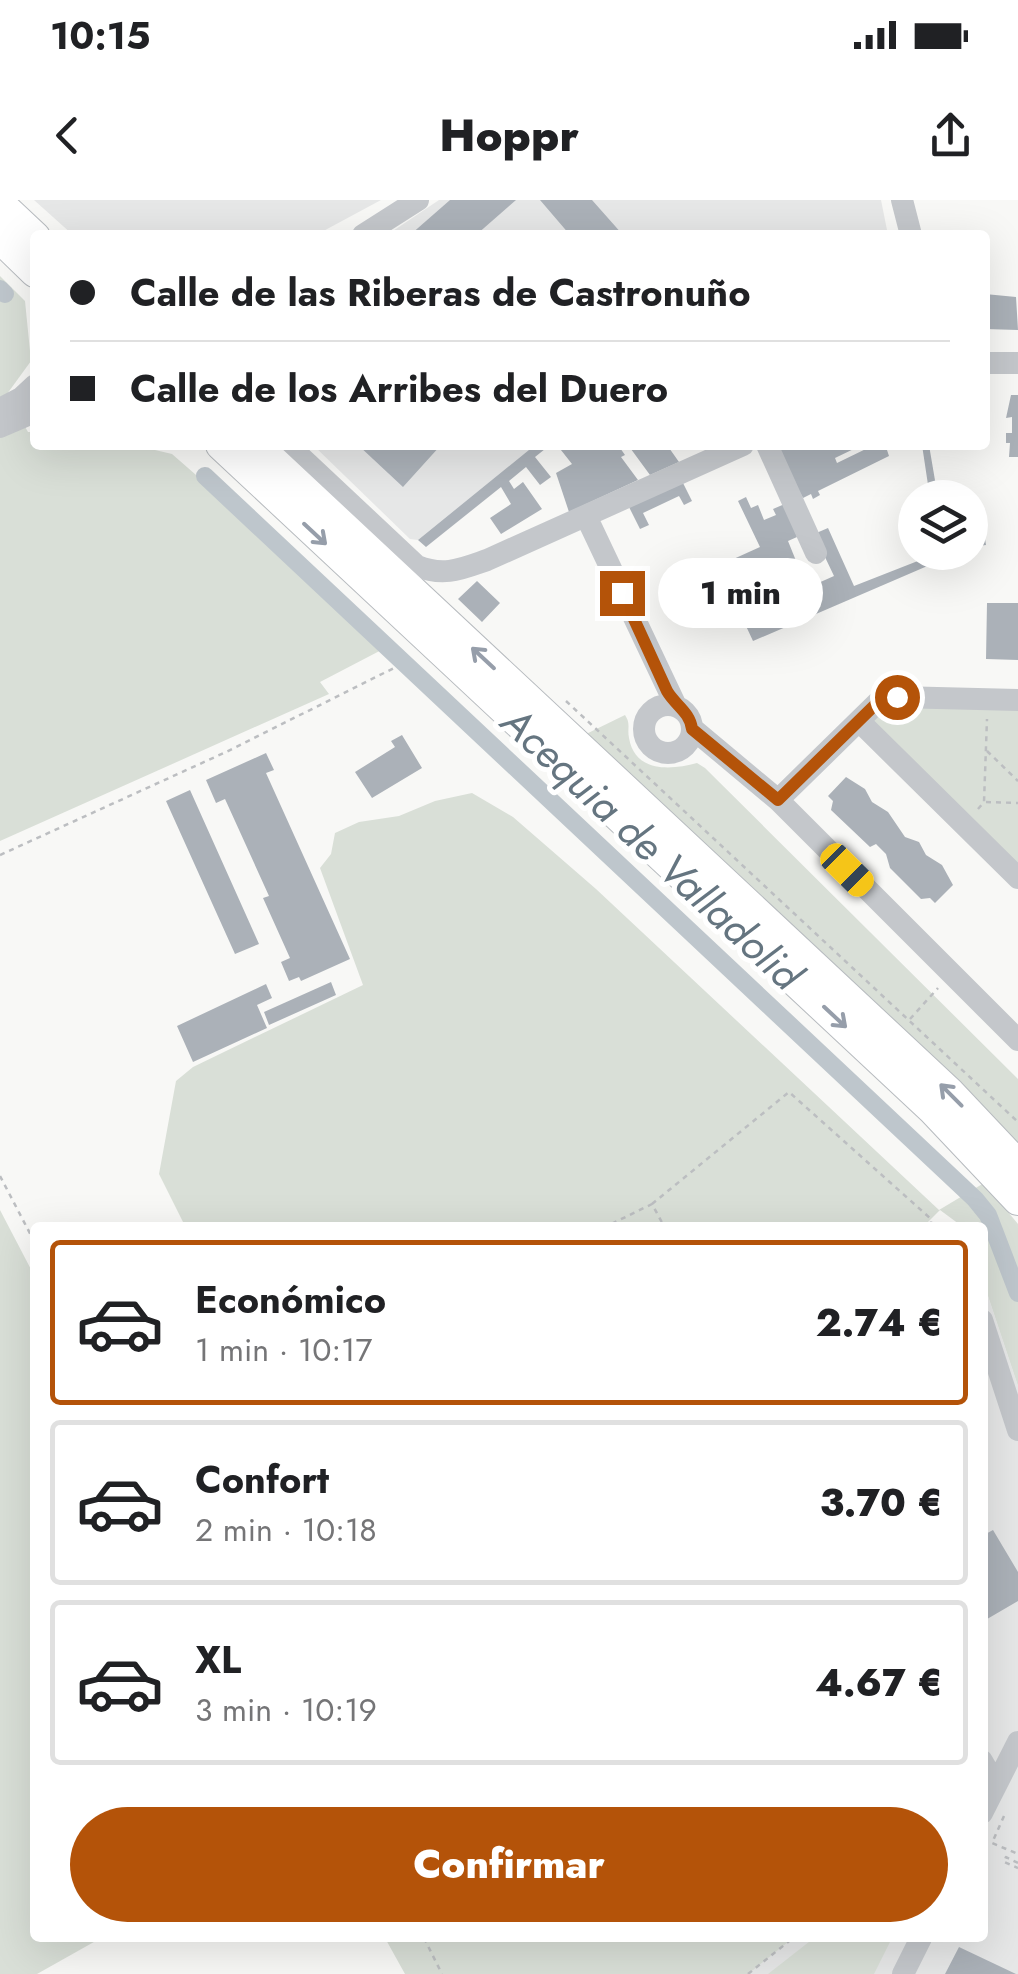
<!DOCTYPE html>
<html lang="es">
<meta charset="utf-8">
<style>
body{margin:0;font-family:Jost,sans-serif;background:#f6f6f6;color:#202124;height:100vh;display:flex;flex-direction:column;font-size:38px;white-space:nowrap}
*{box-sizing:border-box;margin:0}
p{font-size:32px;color:#757577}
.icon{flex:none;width:55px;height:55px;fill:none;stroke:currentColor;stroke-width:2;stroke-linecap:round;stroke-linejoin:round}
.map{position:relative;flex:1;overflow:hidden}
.side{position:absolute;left:30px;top:1022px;width:958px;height:720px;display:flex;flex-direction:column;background:#fff;border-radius:10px;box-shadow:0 10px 40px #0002}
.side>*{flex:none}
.top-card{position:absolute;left:30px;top:30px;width:960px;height:220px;border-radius:10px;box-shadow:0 10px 40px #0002;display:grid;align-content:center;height:220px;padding:0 40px;background:#fff}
.tools{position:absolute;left:898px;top:280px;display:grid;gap:20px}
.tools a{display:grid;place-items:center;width:90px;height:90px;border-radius:50%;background:#fff;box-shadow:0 10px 40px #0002;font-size:50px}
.end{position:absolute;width:45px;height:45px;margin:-22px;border:12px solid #b45309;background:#fff;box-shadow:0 0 0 5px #fff}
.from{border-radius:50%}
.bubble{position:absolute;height:70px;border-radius:35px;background:#fff;box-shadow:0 10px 40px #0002;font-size:32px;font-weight:800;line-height:70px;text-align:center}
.car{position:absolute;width:30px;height:60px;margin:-30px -15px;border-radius:12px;box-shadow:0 0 8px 2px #0007;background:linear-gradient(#f5c518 24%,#345 0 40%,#f5c518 0 76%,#345 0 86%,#f5c518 0)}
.top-card b{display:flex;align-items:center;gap:35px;height:95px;font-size:38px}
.top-card b+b{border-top:2px solid #e0e0e0}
.top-card i{width:25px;height:25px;background:#202124}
ul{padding:18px 0 0;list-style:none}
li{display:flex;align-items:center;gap:30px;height:165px;margin:0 20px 15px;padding:0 20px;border:5px solid #e0e0e0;border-radius:10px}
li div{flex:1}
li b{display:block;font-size:38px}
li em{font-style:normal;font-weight:800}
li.selected{border-color:#b45309}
li>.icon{width:90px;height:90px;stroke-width:1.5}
.primary-button{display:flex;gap:20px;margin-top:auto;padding:20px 40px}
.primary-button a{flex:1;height:115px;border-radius:60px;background:#b45309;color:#fff;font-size:40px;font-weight:800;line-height:115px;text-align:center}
.status{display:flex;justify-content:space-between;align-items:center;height:70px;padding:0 50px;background:#fff;direction:ltr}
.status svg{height:28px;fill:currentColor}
header{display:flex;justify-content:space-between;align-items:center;height:130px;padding:0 40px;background:#fff;font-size:45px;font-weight:800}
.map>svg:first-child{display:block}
.built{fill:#e6e7e7}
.green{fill:#d9dfd7}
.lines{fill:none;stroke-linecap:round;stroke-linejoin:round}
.canal{stroke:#bec6cc;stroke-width:18}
.building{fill:#abb1b8}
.major-casing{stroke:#b7bbbf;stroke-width:32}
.path{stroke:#bcbec1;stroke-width:2.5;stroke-dasharray:5 5;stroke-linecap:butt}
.minor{stroke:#c4c7cb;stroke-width:22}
.major{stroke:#fff;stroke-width:30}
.oneway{stroke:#969eaa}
.route{stroke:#b45309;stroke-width:12}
.labels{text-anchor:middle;stroke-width:10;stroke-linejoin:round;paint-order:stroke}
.water-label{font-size:42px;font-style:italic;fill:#657580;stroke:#fff}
</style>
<div class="status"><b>10:15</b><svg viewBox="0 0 49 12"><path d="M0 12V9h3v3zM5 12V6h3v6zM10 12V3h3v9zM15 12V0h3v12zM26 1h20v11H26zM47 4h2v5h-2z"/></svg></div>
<header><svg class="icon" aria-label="back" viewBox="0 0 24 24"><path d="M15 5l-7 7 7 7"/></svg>Hoppr<svg class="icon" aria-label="share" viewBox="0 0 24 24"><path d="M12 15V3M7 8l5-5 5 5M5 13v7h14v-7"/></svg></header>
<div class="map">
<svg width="1018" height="1774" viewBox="0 0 1018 1774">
<rect width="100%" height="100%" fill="#f8f8f6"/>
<path class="built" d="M34,0h347l-65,35h-243z
M439,0h442l7,35h-501z
M313,245h222l-117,95 -8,-1z
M983,1081l35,105v588h-390l48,-36h306z"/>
<path class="green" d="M0,76l25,25 6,60 -24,33 21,38h7v13h99l38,9 219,191 -71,37 9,12 -329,147z
M1018,500v178l-159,-157 20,-20z
M625,515c6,9 2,13 4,23 6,35 42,32 68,25l8,5 313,311v65l-436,-408z
M472,593l41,24 83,72 343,321 45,-27 34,41v162l-35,-105 -1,-53 -19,-1 -23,-17 -18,18h-736l-27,-54 17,-93 17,-14 170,-82 -43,-117 11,-14 4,-21 24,-11 40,-6 36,-15z
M0,1010l35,67v661h66l-64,36h-37z
M385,1738h408l-45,36h-343z
M814,1738h78l-18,36h-106z"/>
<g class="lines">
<path class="canal" d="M0,89l5,5
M205,276l770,723 13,16 30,78"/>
</g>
<path class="building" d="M450,0h66l-40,35h-66z
M540,0h52l31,35h-53z
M985,94l31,3 2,33 -33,-1z
M1011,195h7v62h-9l1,-14h-4v-10h6v-16l-6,1z
M358,245h83l-38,42z
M535,245h15l-15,12 16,20 -11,8 -14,-18 -17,14 5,8 9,-7 19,27 -41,25 -11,-16 21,-14 -10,-17 -75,60 -8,-7z
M557,245h61l7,10 -4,2 17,23 -69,32 -13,-39 16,-9z
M628,245h39l12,17 -29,13z
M774,245h88l-27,13 2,5 37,-18h23l-10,5 2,6 -71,35 2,4 -7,4 -2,-5 -8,4z
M922,245h7l9,53h-8z
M683,283l9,18 -8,4 -5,-9 -36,17 6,12 -9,4 -11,-22z
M746,297l5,11 7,-3 6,15 12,-5 -3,-6 14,-6 10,34 -9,4 19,47 27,-12 -20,-42 14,-6 26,58 74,-29v-5h25l1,11 -15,-2 -186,80 -35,-75 42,-19 -22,-46z
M981,313l5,32 -16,2v-32z
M477,381l23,22 -18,19 -24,-23z
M987,403h31v57l-32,-1z
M402,535l20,33 -50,30 -17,-26 40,-25 -4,-6z
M266,553l8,17 -8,3 84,186 -49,22 -2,-4 -10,4 -8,-19 9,-4 -27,-60 6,-2 -44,-97 -9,4 -10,-23z
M846,577l19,12 7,13 16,10 17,25 14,5 7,13 16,10 11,20 -18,18 -5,-5 -9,1 -31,-31 -4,-14 -10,-10 -6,3 -39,-37 2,-9 -5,-5z
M190,590l69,154 -24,10 -69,-153z
M331,782l5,13 -67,30 -5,-13z
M266,784l6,14 -15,7 10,23 -74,34 -16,-36z
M993,1330l25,42v29l-36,21v-86z
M959,1747l57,27h-71z"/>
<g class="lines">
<g class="major-casing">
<path id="major" d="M0,4l35,33
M0,38l35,34
M221,245l711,664 86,91
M256,245l694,648 68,72"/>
</g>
<path class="path" d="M566,501l452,421
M987,551l31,30
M986,602l32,1
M978,609l6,-7 3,-83
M0,655l226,-103 170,-85
M910,819l28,-31
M0,976l35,67
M652,1004l137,-112 142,127v9
M603,1028l49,-24 13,24
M1004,1616l-12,27 26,11
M1018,1663l-12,-6 -2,5 14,6
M424,1738l18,36
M748,1774l45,-36"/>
<path class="minor" d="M902,0l9,35
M363,35l55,-35
M985,163h33
M0,209l21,-11 14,-13
M0,227l35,-15
M288,245l129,121c27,11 44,3 70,-6l256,-115
M767,245l49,108
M586,316l90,190
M644 529a24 24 0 1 1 48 0a24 24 0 1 1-48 0Z
M859,521l159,157
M693,529l85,71 240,240
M778,600l101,-99 18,-4 121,3
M982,1120l36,110
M982,1561l14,24
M982,1613l36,-71
M903,1774l18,-36"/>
<use href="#major" class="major"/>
</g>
<defs><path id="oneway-shaft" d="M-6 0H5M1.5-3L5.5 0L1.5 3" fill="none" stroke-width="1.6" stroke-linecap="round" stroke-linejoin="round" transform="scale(2.5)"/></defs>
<g class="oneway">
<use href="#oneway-shaft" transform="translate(315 334) rotate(43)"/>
<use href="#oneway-shaft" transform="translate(483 458) rotate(-137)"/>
<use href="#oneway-shaft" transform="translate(835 817) rotate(43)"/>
<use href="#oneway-shaft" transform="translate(951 895) rotate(-135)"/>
</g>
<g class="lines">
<path class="route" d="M622,393l45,98c8,14 23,21 25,38l86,71 101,-99 18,-4"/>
</g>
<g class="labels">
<g class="water-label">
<text transform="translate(652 648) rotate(43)" y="15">Acequia de Valladolid</text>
</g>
</g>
</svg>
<div class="tools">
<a><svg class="icon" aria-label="layers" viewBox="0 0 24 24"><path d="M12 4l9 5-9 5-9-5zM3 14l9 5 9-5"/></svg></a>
</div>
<i class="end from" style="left:897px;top:497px"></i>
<i class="end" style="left:622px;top:393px"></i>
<div class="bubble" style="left:658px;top:358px;width:165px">1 min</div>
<i class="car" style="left:847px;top:670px;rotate:135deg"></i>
<div class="top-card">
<b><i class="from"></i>Calle de las Riberas de Castronuño</b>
<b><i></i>Calle de los Arribes del Duero</b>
</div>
<section class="side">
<ul>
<li class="selected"><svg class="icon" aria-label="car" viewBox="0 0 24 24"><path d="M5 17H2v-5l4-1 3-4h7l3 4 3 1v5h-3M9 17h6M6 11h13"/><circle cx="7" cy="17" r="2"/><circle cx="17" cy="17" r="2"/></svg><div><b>Económico</b><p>1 min · 10:17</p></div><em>2.74 €</em></li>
<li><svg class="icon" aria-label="car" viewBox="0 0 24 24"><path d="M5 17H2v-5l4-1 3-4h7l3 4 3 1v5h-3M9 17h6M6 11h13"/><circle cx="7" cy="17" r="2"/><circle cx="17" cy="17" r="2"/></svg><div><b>Confort</b><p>2 min · 10:18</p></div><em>3.70 €</em></li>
<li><svg class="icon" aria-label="car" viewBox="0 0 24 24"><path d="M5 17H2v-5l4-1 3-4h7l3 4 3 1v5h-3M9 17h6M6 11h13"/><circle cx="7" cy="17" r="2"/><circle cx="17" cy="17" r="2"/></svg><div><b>XL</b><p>3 min · 10:19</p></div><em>4.67 €</em></li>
</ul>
<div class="primary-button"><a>Confirmar</a></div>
</section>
</div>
